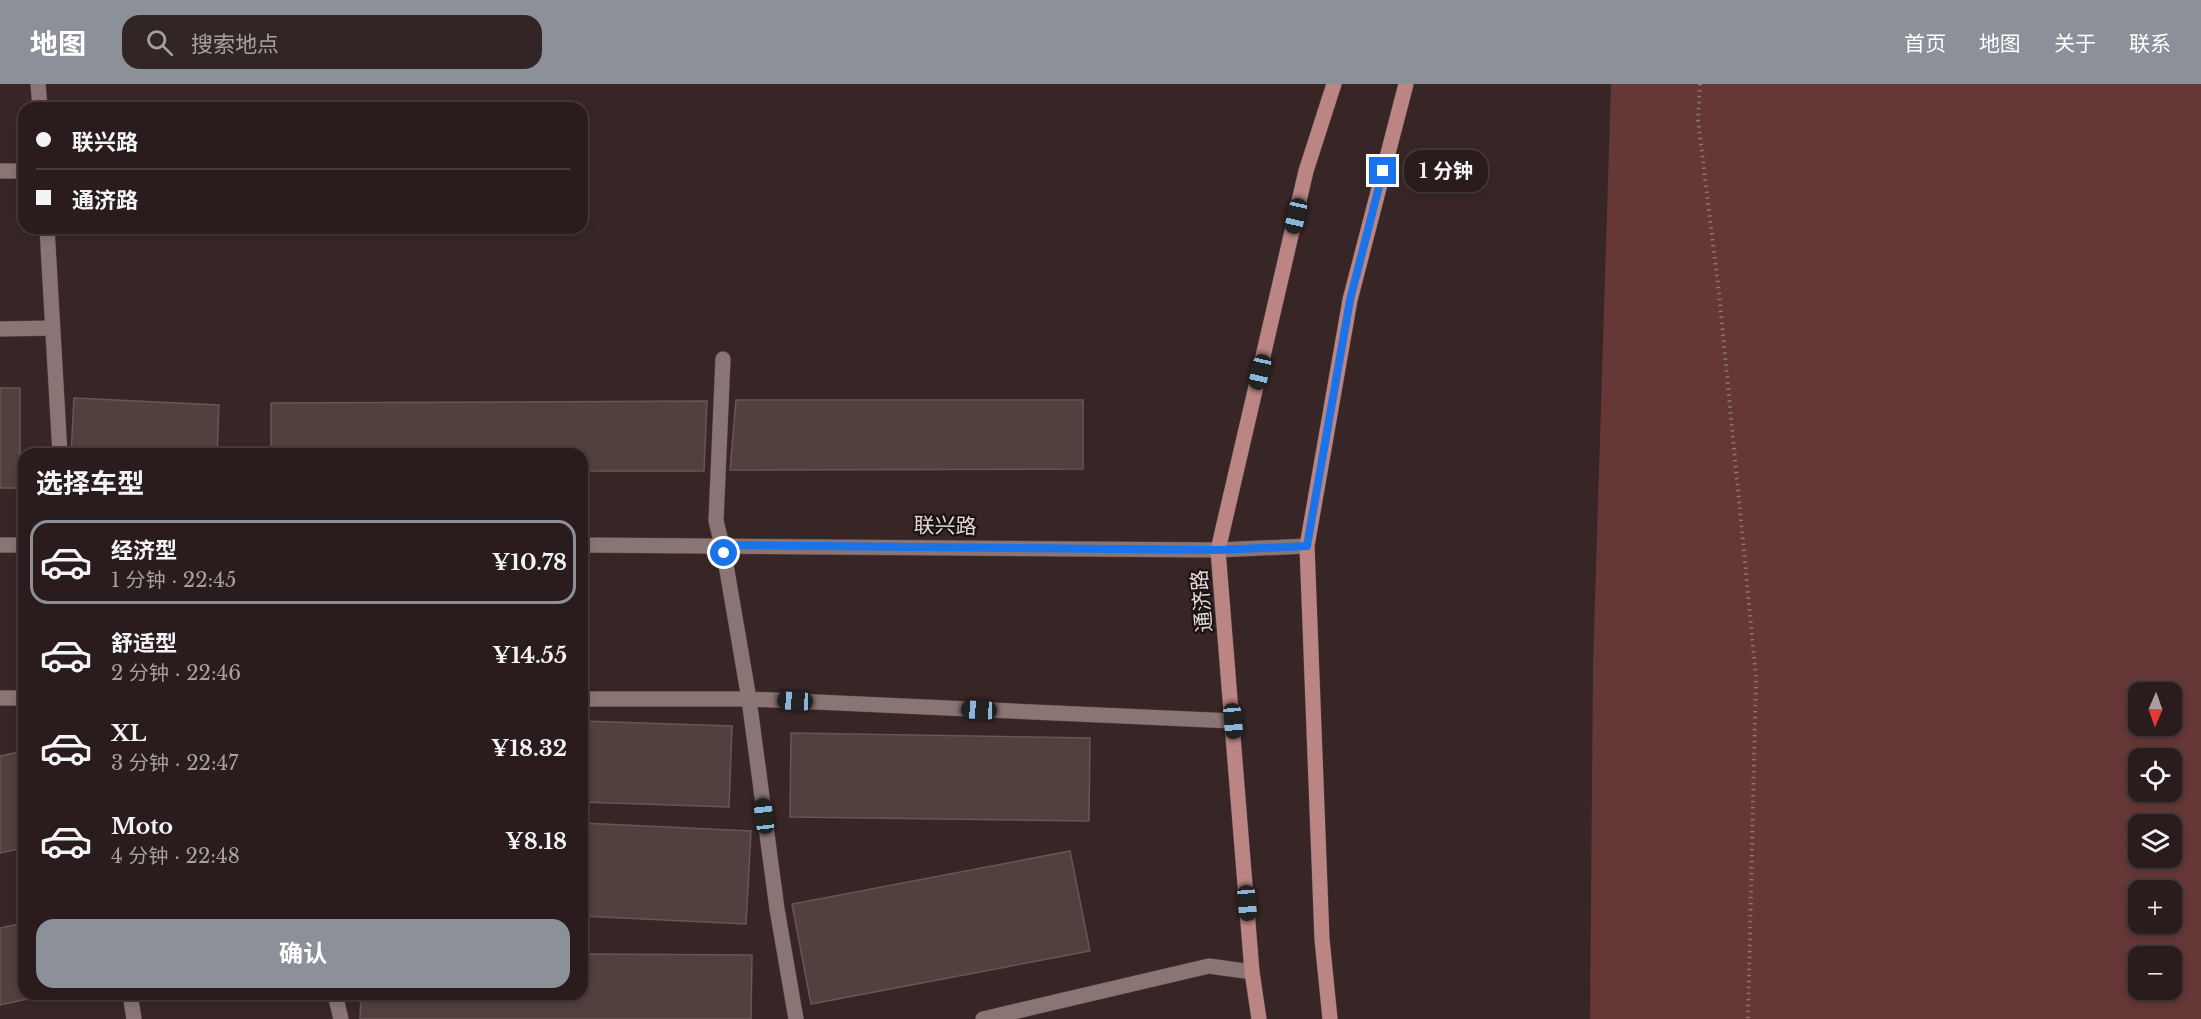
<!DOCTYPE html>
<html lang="zh">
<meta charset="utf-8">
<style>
body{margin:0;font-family:"Libre Baskerville","Noto Sans SC",serif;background:#322525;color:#f1f3f6;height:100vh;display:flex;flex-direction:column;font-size:22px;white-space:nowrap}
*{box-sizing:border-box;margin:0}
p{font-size:20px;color:#a5a1a3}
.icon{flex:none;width:33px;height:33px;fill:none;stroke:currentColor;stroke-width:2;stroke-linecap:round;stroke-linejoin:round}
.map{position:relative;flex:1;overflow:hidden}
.side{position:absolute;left:18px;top:364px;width:570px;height:552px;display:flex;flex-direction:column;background:#2a1c1c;border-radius:18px;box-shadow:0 3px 9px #0003,0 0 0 2px #463a3b}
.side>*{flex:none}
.hud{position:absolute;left:18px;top:18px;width:570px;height:132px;border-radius:18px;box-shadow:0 3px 9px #0003,0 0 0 2px #463a3b;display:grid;align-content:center;height:132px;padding:0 18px;background:#2a1c1c}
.needle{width:39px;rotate:182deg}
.tools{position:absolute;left:2128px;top:598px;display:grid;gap:12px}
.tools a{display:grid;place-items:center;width:54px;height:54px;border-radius:12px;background:#2a1c1c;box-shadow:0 3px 9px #0003,0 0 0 2px #463a3b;font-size:30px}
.end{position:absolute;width:27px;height:27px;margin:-14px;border:8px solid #1a73e8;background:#fff;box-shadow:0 0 0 3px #fff}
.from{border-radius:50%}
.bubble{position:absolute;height:42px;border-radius:18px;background:#2a1c1c;box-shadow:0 3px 9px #0003,0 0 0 2px #463a3b;font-size:20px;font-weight:700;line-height:42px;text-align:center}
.car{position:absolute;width:18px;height:36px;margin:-18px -9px;border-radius:8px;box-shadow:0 0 4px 2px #0007;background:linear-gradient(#222 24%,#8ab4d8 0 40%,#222 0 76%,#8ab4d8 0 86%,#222 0)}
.hud b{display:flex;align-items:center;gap:21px;height:57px;font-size:22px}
.hud b+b{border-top:2px solid #463a3b}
.hud i{width:15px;height:15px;background:#f1f3f6}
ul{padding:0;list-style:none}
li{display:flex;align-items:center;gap:18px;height:84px;margin:0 12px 9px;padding:0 6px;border:3px solid transparent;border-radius:18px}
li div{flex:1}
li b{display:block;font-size:22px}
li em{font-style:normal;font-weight:700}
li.current{border-color:#8c9099}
li>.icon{width:54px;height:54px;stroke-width:1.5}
h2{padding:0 18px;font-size:27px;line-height:72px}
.cta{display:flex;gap:12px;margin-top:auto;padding:12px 18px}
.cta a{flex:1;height:69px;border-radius:18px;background:#8c9099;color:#fff;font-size:24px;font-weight:700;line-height:69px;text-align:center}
header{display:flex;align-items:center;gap:36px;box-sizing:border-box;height:84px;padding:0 30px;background:#8c9099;color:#fff}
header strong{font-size:28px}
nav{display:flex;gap:33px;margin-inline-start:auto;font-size:21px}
.search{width:420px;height:54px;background:#322525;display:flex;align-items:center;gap:15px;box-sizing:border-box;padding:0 21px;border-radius:18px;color:#a5a1a3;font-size:22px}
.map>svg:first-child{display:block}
.green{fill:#653736;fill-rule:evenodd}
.building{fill:#523f3e;stroke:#695554;stroke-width:1.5}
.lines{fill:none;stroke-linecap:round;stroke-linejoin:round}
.minor-casing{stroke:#524343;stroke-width:16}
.major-casing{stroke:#524343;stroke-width:16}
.path{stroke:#867777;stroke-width:4;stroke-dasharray:1.5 4.5;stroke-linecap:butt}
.minor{stroke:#8a7574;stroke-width:15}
.major{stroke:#ba8583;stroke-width:15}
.route{stroke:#1a73e8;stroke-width:8}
.labels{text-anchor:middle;stroke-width:4.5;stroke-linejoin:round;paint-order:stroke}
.street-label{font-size:21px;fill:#e3d7d7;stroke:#1a1211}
</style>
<header>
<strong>地图</strong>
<div class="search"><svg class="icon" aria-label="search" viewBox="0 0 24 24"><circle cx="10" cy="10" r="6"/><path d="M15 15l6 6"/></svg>搜索地点</div>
<nav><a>首页</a><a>地图</a><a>关于</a><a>联系</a></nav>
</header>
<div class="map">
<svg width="2201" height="935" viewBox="0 0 2201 935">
<rect width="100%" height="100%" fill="#382626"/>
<path class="green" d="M1611,0h590v935h-611l3,-355zM2139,609h33v33h-33zM2139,675h33v33h-33zM2139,741h33v33h-33zM2139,807h33v33h-33zM2139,873h33v33h-33z"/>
<path class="building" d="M0,304h20v100h-20z
M74,314l145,7 -2,49h-146z
M736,316h347v69l-353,1z
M707,317l-3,70h-122v-17h-311v-51z
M582,637l150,5 -3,81 -147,-5z
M791,649l299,5 -1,83 -299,-4z
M24,667v97l-24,5v-97z
M582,739l169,8 -5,93 -164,-8z
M1070,767l20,100 -279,53 -19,-100z
M24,839v71h26l-50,11v-77z
M582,870l170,1 -1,64h-391l1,-25h221z"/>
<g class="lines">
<g class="minor-casing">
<path id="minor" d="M38,0l2,24
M0,87h24
M47,144l13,226
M0,245l53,-1
M723,275l-7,162 8,32 25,146 28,210 19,110
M0,461h24
M582,461l636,5 89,-4
M0,614h24
M582,615h167l484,22
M130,910l4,25
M335,910l6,25
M983,935l226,-53 43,6"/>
</g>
<g class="major-casing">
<path id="major" d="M1259,935l-7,-47 -34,-422 88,-379 28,-87
M1330,935l-8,-80 -15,-393 43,-246 56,-216"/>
</g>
<path class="path" d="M1700,0l-2,36 21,173 37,384 -8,342"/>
<use href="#minor" class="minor"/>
<use href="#major" class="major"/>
</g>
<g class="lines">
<path class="route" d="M724,469l-1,-8 495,5 89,-4 43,-246 33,-129"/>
</g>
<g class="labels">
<g class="street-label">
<text transform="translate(945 442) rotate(1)" y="7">联兴路</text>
<text transform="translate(1202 517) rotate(-95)" y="7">通济路</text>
</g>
</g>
</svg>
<div class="tools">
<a><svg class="needle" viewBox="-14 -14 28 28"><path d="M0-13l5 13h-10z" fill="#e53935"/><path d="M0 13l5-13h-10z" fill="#a5a1a3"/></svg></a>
<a><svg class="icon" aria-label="locate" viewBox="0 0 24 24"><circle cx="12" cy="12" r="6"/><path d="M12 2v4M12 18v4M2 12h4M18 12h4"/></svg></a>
<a><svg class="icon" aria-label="layers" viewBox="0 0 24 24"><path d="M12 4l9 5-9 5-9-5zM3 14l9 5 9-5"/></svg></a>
<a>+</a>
<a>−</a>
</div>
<i class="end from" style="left:724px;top:469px"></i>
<i class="end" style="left:1383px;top:87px"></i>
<div class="bubble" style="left:1404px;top:66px;width:84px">1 分钟</div>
<i class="car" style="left:1296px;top:132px;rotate:193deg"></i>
<i class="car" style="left:1260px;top:288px;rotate:193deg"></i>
<i class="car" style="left:795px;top:617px;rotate:273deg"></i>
<i class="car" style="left:979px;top:626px;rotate:273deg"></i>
<i class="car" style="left:1233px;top:637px;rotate:175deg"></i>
<i class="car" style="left:764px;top:732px;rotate:353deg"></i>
<i class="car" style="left:1247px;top:819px;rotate:175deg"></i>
<div class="hud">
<b><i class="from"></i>联兴路</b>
<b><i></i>通济路</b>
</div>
<section class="side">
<h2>选择车型</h2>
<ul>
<li class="current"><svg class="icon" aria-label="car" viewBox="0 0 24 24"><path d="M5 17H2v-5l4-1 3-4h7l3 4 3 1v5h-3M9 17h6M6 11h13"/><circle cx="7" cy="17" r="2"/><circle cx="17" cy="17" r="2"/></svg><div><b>经济型</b><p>1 分钟 · 22:45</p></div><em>¥10.78</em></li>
<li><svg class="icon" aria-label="car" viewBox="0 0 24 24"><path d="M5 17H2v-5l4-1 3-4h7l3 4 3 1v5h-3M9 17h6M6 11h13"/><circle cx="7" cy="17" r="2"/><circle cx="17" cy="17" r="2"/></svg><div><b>舒适型</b><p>2 分钟 · 22:46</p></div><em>¥14.55</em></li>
<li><svg class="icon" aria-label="car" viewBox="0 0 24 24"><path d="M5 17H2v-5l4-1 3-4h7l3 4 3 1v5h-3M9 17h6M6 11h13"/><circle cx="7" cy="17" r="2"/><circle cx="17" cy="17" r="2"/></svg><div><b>XL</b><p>3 分钟 · 22:47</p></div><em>¥18.32</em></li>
<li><svg class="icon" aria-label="car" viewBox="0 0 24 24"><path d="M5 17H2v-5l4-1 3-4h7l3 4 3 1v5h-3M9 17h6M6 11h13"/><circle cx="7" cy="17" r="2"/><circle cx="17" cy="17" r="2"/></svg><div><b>Moto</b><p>4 分钟 · 22:48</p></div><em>¥8.18</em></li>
</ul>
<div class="cta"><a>确认</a></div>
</section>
</div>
